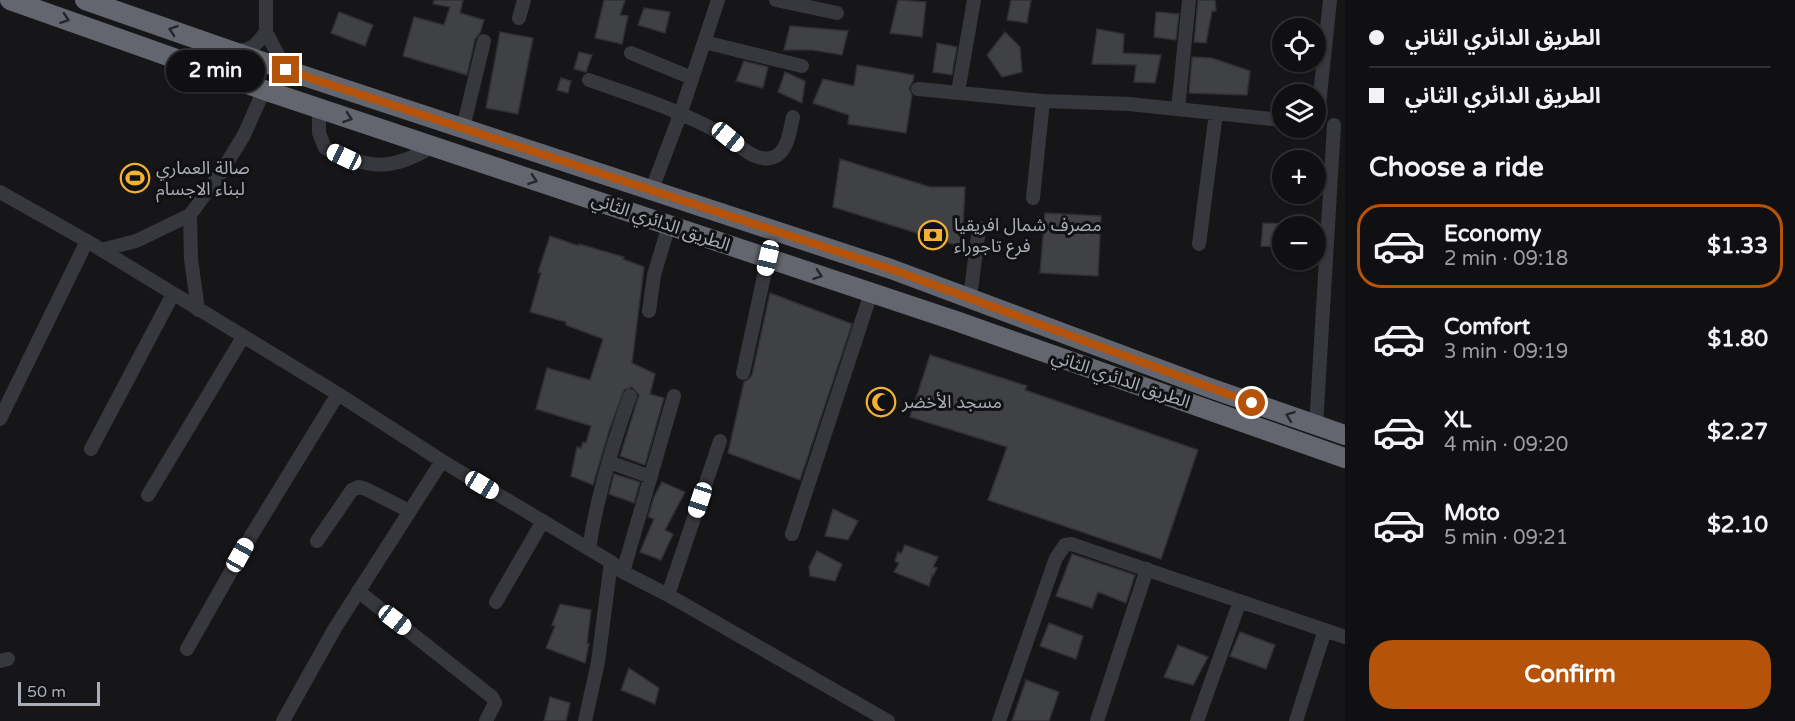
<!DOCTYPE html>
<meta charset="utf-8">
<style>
body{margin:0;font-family:"Varela Round","Noto Sans Arabic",sans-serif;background:#1e1e20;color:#f1f3f6;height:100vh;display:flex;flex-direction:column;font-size:22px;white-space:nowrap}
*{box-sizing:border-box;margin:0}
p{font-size:20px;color:#9c9d9f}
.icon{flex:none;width:33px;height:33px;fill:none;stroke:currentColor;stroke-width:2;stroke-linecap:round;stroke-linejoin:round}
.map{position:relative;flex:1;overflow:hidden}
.side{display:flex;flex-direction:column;background:#101012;width:450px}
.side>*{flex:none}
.banner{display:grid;align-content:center;height:132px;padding:0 24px;background:#101012}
.buttons{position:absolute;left:1272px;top:18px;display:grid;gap:12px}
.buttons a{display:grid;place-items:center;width:54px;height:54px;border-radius:50%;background:#101012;box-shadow:0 2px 4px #0004,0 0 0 2px #303032;font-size:30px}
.scale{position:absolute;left:18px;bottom:15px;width:82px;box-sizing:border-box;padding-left:6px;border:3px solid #a8adb8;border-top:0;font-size:16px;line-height:21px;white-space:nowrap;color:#a8adb8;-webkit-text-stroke:4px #111113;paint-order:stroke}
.end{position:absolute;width:27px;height:27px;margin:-14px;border:8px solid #b45309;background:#fff;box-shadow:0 0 0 3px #fff}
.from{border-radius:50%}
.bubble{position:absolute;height:42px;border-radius:21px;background:#101012;box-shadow:0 2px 4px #0004,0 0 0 2px #303032;font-size:20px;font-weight:800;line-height:42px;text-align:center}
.car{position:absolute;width:18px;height:36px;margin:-18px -9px;border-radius:8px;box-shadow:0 0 4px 2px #0007;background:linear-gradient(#fff 24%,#345 0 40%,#fff 0 76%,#345 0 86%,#fff 0)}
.banner b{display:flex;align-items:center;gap:21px;height:57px;font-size:22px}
.banner b+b{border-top:2px solid #303032}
.banner i{width:15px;height:15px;background:#f1f3f6}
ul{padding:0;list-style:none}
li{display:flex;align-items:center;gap:18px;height:84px;margin:0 12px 9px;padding:0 12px;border:3px solid transparent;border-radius:24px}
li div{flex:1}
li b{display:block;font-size:22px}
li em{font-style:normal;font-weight:800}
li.active{border-color:#b45309}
li>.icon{width:54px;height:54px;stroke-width:1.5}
h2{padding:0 24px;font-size:27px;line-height:72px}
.button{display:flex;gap:12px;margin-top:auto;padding:12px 24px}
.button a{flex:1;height:69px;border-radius:24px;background:#b45309;color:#fff;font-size:24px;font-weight:800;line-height:69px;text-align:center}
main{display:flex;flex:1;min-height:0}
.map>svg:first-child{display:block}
.building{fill:#404145;stroke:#303034;stroke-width:1.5}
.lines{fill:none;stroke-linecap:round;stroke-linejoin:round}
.minor{stroke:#37383d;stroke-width:14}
.highway{stroke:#63666e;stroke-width:20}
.oneway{stroke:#26262a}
.route{stroke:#b45309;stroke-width:8}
.labels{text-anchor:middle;stroke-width:6;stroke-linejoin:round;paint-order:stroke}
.poi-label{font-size:18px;fill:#a8adb8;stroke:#111113;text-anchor:start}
.street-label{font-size:18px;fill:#a8adb8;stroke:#111113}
</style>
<main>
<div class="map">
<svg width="1345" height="721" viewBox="0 0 1345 721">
<rect width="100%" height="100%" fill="#161618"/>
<path class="building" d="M434,0h29l-3,13 24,7 -4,13 -5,6 -8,36 -64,-19 11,-39 30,8 6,-18 -17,-3z
M604,0h21l-5,15 8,1 -6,28 -27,-6z
M898,0l28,2 -4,35 -32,-4z
M1011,0h20l-4,23 -20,-3z
M1198,0h17l1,11h-4l-6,32 -12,-1z
M644,8l26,4 -5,21 -27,-8z
M339,12l34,13 -8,21 -34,-13z
M1156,12l23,2 -3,26 -22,-3z
M790,26l58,5 -6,24 -30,-5h-28z
M1097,29l27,5 -1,19 38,2 -6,28 -21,-1 2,-17 -44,-1z
M500,32l33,6 -15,76 -32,-6z
M1005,32l15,15 2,25 -20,5 -15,-22z
M937,43l20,4 -5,28 -19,-3z
M579,52l13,3 -6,17 -12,-3z
M1192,57l20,1 38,13 -3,24 -58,-2z
M744,61l24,6 -5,21 -27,-7z
M857,65l57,10 -1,6 -4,7 3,7 -6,38 -58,-9 1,-9 -36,-12 10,-24 31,7z
M785,72l20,9 -3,22 -24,-11z
M561,78l10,3 -3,12 -11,-3z
M840,159l90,28h35l-3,60 -129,-40z
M1045,213l56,3 -3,60 -58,-3z
M1263,223l19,1v23l-21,-1z
M550,236l29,10v-2l45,13 -1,2 21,8 -12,96 23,11 -5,20 14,4 -19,67 -25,-9 19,-61 -7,-8 -8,3 -15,41 -16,54 -22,-9 6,-29 4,1 2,-6 3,1 5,-17 -55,-17 11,-41 43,12 13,-41 -37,-14v-3l-36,-10 11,-39 -3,-1z
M770,293l82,31 -52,156 -72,-27 16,-71 5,-3 3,-4z
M930,355l97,31 -2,4 173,60 -37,109 -173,-59 19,-53 -97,-30z
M614,474l26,8 -6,21 -25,-9z
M662,482l23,10 -20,38 8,4 -12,26 -21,-8 14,-33 -6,-2 6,-20z
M833,509l25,12 -10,19 -23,-4z
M905,545l33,12 -5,10 4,1 -4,8 -1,-1 -3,11 -35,-14 5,-9 -4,-2 3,-9 3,2z
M817,551l25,13 -7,17 -25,-5 -1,-9z
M1072,554l63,21 -9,28 -28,-11 -6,16 -36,-12z
M560,604l31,6 -4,33 2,1 -4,19 -39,-15 9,-22 -3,-1z
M1049,623l34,13 -7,23 -36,-13z
M1240,632l35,13 -9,24 -36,-13z
M1178,645l30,12 -15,28 -29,-8z
M629,668l30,20 -4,16 -34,-14z
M1026,680l33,12 -10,29h-37z
M550,697l20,6 -4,18h-22z"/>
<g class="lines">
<path class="minor" d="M266,0v32l20,38
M776,0l61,13
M519,18l5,-18
M704,42l98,24
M234,50c16,3 23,-6 32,-18
M631,53l61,25
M589,80c45,16 94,31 136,56 15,8 29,28 49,21 14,-5 16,-28 19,-40
M918,89l125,12 86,3 153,16
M958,92l16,-92
M319,108v25l6,15c44,21 66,24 108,-2
M1178,109l11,-109
M1317,124l13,-124
M463,128l21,-87
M652,189l28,-74 38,-115
M0,192l87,49 251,153 104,67 169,101 12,10 45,23 220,126
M1033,198l10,-97
M190,215l1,44 7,51
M1199,244l17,-131
M101,250l35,-9 54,-26 32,-44 22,-36 20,-45
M970,298l9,-70
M649,311l5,-36 15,-50
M743,373l25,-115
M0,419l87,-178
M1316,426l18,-301
M91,449l82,-155
M609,462l42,15
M148,495l95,-158
M792,534l79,-241
M317,541l35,-51 7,-3 7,2 43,22
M589,549c8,-53 23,-103 41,-153
M623,572l51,-176
M358,591l134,106 3,6 -9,18
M668,595l52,-154
M496,602l47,-81
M187,649l64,-113 87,-142
M0,661l8,-2
M283,721l52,-93 107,-167
M585,721l13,-59 13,-100
M999,721l57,-163 9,-13 7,-1 14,5 259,88
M1097,721l50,-152
M1197,721l43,-120
M1296,721l29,-91"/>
<path class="highway" d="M10,0l254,90 692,231 389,137
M85,0l201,70 605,199 319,119 135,47"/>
</g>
<defs><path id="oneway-chevron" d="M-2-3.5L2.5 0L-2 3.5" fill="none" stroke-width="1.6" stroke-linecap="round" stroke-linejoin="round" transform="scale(1.5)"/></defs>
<g class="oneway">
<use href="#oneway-chevron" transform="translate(65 19) rotate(19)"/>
<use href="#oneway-chevron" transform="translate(173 30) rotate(-161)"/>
<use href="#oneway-chevron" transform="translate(348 118) rotate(19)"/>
<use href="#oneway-chevron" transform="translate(533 180) rotate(19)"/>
<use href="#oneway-chevron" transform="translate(818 275) rotate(19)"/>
<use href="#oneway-chevron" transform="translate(1290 416) rotate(-160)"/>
</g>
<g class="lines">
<path class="route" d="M286,70l605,199 361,134"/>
</g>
<defs>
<g id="stadium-ring" transform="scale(1.5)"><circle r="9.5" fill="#111113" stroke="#f2b134" stroke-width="1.5"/><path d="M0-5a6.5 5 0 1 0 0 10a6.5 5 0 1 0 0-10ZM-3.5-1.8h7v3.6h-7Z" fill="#f2b134"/></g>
<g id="bank-ring" transform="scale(1.5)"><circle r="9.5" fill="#111113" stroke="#f2b134" stroke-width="1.5"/><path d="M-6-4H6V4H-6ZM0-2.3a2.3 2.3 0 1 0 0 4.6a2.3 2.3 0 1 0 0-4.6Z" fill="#f2b134"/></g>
<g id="mosque-ring" transform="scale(1.5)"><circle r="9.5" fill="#111113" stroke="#f2b134" stroke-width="1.5"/><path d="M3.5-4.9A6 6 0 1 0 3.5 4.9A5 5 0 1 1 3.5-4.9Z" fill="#f2b134"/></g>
</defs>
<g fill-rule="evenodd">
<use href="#stadium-ring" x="135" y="178"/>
<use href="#bank-ring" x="933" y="235"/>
<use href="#mosque-ring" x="881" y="402"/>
</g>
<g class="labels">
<g class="poi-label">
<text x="156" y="174">صالة العماري<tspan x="156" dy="21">لبناء الاجسام</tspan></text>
<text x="954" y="231">مصرف شمال افريقيا<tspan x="954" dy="21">فرع تاجوراء</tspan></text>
<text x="902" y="408">مسجد الأخضر</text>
</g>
<g class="street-label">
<text transform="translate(661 222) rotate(19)" y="6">الطريق الدائري الثاني</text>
<text transform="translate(1121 379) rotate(19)" y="6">الطريق الدائري الثاني</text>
</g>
</g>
</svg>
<div class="buttons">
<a><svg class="icon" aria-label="locate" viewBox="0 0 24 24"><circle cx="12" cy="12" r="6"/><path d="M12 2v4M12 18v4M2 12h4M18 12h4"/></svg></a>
<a><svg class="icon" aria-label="layers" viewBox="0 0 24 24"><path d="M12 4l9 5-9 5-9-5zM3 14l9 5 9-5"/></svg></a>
<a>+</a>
<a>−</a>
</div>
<div class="scale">50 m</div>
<i class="end from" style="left:1252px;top:403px"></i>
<i class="end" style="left:286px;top:70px"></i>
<div class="bubble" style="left:166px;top:50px;width:99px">2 min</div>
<i class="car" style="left:728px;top:137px;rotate:129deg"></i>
<i class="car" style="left:344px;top:157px;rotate:295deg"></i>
<i class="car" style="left:768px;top:258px;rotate:193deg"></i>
<i class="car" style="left:482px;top:485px;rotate:121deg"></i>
<i class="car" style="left:700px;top:500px;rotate:198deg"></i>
<i class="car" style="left:240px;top:555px;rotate:29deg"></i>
<i class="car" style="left:395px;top:620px;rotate:128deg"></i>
</div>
<section class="side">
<div class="banner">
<b><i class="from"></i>الطريق الدائري الثاني</b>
<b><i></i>الطريق الدائري الثاني</b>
</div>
<h2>Choose a ride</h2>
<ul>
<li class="active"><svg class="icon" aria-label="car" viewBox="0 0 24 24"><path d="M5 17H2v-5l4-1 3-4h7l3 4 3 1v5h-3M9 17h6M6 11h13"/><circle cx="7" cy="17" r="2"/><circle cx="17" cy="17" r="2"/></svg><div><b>Economy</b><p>2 min · 09:18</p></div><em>$1.33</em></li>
<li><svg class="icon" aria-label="car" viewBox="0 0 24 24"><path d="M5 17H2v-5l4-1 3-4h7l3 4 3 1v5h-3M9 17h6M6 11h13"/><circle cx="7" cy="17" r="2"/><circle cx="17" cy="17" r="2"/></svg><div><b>Comfort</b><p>3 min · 09:19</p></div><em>$1.80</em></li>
<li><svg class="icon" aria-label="car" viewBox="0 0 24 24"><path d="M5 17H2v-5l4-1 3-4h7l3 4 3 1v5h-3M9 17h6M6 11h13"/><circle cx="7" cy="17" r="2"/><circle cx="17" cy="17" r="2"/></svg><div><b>XL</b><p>4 min · 09:20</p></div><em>$2.27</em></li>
<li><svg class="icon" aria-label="car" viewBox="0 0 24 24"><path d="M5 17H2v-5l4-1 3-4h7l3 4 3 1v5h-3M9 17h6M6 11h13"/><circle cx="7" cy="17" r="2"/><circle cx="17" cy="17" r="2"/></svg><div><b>Moto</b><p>5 min · 09:21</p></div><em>$2.10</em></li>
</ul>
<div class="button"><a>Confirm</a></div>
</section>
</main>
